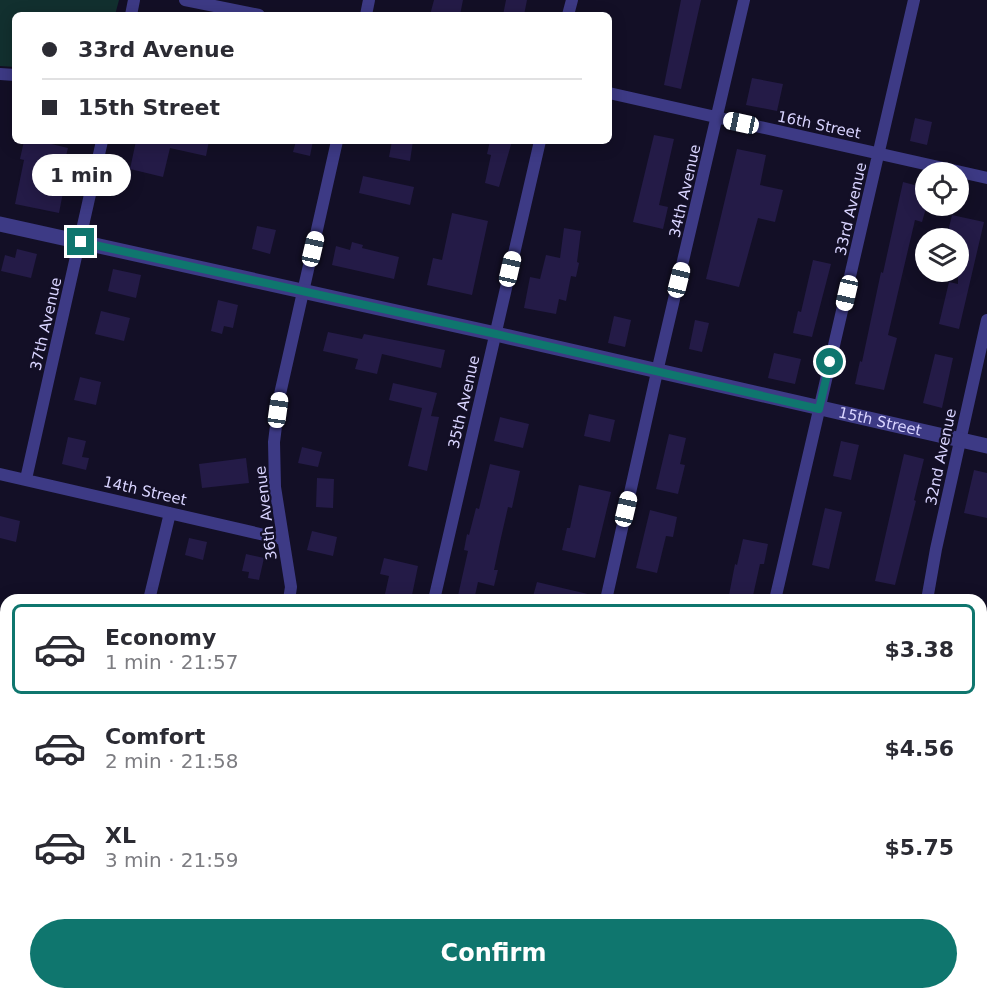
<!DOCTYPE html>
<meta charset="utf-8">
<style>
body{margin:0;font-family:"DejaVu Sans",sans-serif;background:#f7f7f7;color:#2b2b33;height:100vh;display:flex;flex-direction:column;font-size:22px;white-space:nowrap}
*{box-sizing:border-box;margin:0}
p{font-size:20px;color:#7c7c81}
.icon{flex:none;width:33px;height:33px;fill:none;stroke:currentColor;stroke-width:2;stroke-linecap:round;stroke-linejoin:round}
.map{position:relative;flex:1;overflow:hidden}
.details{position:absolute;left:0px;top:594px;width:987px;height:406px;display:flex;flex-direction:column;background:#fff;border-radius:18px 18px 0 0;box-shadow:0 3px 15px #0003}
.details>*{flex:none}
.banner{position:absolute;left:12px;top:12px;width:600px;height:132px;border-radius:9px;box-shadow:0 3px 15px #0003;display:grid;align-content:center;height:132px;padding:0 30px;background:#fff}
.fabs{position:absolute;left:915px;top:162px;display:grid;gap:12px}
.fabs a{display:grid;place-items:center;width:54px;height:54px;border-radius:50%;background:#fff;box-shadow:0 3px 15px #0003;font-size:30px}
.end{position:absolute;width:27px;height:27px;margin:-14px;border:8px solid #0f766e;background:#fff;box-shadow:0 0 0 3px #fff}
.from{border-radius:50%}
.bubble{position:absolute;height:42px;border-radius:21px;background:#fff;box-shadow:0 3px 15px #0003;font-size:20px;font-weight:700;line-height:42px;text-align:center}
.car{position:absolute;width:18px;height:36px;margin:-18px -9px;border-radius:8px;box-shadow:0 0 4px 2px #0007;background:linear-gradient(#fff 24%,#345 0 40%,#fff 0 76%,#345 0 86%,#fff 0)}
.banner b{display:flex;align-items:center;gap:21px;height:57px;font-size:22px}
.banner b+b{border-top:2px solid #e1e1e2}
.banner i{width:15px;height:15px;background:#2b2b33}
ul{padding:10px 0 0;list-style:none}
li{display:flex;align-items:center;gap:18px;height:90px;margin:0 12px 9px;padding:0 18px;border:3px solid transparent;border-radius:9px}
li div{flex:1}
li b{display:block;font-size:22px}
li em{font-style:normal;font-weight:700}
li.current{border-color:#0f766e}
li>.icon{width:54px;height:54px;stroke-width:1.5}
.primary-button{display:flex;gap:12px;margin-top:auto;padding:12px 30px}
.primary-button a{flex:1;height:69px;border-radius:36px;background:#0f766e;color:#fff;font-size:24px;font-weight:700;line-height:69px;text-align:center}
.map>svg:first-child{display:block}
.green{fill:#12302f}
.building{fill:#241b47}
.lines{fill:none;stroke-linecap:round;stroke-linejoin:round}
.minor{stroke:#3d3a85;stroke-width:12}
.tertiary{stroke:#3d3a85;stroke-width:15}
.route{stroke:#0f766e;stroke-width:8}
.labels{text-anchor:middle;stroke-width:4.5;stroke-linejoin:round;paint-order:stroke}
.street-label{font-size:15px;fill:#d9d4ff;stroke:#130f26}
</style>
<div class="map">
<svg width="987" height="1000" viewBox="0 0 987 1000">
<rect width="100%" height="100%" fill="#130f26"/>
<path class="green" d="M0,0h119l-4,15h-100v52l-15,-1z"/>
<path class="building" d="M434,0h29l-3,15h-30z
M506,0h21l-3,15h-21z
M681,0h20l-20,89 -17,-4z
M752,78l31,6 -6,27 -31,-6z
M915,118l17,4 -5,23 -17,-4z
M654,135l20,4 -15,66 9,2 -5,22 -30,-7z
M24,141h15l29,7 -7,27 5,2 -7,36 -44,-9 9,-44 -4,-1z
M136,141h73l-3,15 -36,-8 -7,29 -33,-8z
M296,141h17l-3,15 -17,-4z
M392,141h21l-3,20 -21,-4z
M490,141h22l-13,46 -14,-4 6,-28 -4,-1z
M737,149l29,6 -6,30 23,5 -8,32 -17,-4 -19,69 -33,-8z
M363,176l51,11 -4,18 -51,-12z
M903,182l19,5 -3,11 7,2v8l-4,14 -7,-2 -27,115 9,3 -13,52 -29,-6 5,-23 2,1 19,-90 2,1z
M452,213l36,8 -16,74 -45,-10 6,-27 9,2z
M952,215l32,7 -25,107 -20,-5 10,-42 9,2v-36l3,-9 -14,-3z
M257,226l19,4 -6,24 -18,-5z
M564,228l17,3 -4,31 2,1 -3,14 -5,-1 -5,25 -7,-2 -3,15 -32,-6 6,-31 10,2 6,-24 14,3z
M352,242l11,3 -1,3 37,9 -5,22 -62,-14 4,-19 14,4z
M17,249l20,5 -6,24 -30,-7 4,-16 10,3z
M813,260l18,4 -19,73 -19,-4 5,-22 3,1z
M113,269l28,6 -5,23 -28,-7z
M218,300l20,5 -5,23 -9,-2 -2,8 -11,-3z
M101,311l29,7 -6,23 -29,-7z
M614,316l17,4 -6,27 -17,-4z
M695,320l14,3 -7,29 -13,-3z
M328,332l34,7 2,-5 81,16 -4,18 -59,-14 -5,20 -22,-5 3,-10 -35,-8z
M774,353l27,6 -6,25 -27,-6z
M935,354l18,4 -11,50 -19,-5z
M80,377l21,5 -5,23 -22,-5z
M393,383l44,10 -6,23 8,1 -12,54 -19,-5 14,-58 -33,-8z
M589,414l26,6 -5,22 -26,-6z
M500,417l29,7 -6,24 -29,-7z
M669,434l17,4 -6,26 5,1 -7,29 -22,-5z
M68,437l18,4 -4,16 7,1 -3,12 -24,-6z
M841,441l18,4 -8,35 -18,-4z
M302,447l20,5 -4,15 -20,-4z
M904,454l20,5 -10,41 2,1 -21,84 -20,-4z
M246,458l3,25 -47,5 -3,-24z
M490,464l30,7 -8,37 -4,-1 -8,35 -6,28h4l-4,16 -16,-4 -4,18h-17l11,-49 -4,-1 3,-16 2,1 7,-27 3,1z
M974,470l13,3v45l-23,-5z
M317,478l17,1 -1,29 -17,-1z
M579,485l32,7 -16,66 -33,-8 5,-22h3z
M825,508l17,4 -13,57 -17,-4z
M650,510l27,7 -4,20 -7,-1 -9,37 -21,-5z
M0,516l20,5 -4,21 -16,-4z
M312,531l25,6 -4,19 -26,-6z
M189,538l18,4 -4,18 -18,-5z
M743,539l25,5 -4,20h-4l-8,36h-24l7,-36 2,1z
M246,554l18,4 -5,22 -11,-2 1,-6 -7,-1z
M384,558l34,8 -7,34 -26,-6 4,-18 -9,-2z
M537,582l59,14 -1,4h-63z"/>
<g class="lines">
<path class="minor" d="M185,0l74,15
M131,15l3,-15
M366,15l3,-15
M568,15l4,-15
M0,74l15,1
M609,93l378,85
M0,474l282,65
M26,479l76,-338
M149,600l21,-87
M289,600l2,-13 -16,-100 -1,-45 6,-48 57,-253
M434,600l106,-459
M606,600l51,-228 87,-372
M775,600l139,-600
M927,600l9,-51 51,-229
M0,728l6,1
M0,938l6,1
M981,942l6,2
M260,994l26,6
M56,1000l1,-6
M198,1000l1,-6
M342,1000l1,-6
M516,1000l1,-6
M681,1000l2,-6
M856,1000l1,-6"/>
<path class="tertiary" id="s1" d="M0,224l496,110 491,112"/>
</g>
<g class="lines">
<path class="route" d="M81,242l415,92 323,75 11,-47"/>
</g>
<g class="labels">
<g class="street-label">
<text transform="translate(819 125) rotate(12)" y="5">16th Street</text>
<text transform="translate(685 191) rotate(-77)" y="5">34th Avenue</text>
<text transform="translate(851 209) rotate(-77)" y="5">33rd Avenue</text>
<text transform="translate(46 324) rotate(-77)" y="5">37th Avenue</text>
<text transform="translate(464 402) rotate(-77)" y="5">35th Avenue</text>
<text dy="5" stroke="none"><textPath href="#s1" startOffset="902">15th Street</textPath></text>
<text transform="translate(941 457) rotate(-78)" y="5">32nd Avenue</text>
<text transform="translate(145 491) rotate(13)" y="5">14th Street</text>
<text transform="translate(266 513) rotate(-97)" y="5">36th Avenue</text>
</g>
</g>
</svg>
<div class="fabs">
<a><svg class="icon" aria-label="locate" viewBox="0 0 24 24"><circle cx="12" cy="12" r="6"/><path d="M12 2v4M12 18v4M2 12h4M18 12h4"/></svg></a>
<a><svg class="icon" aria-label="layers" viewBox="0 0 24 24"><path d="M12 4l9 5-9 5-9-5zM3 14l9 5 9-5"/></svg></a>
</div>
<i class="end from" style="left:830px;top:362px"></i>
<i class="end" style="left:81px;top:242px"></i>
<div class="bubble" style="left:32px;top:154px;width:99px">1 min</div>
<i class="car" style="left:741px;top:123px;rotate:282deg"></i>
<i class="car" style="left:313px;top:249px;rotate:13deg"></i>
<i class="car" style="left:510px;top:269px;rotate:13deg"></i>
<i class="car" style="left:679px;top:280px;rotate:14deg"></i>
<i class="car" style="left:847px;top:293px;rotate:193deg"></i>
<i class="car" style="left:278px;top:410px;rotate:8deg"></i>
<i class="car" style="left:626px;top:509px;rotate:13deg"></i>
<div class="banner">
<b><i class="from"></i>33rd Avenue</b>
<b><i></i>15th Street</b>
</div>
<section class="details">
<ul>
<li class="current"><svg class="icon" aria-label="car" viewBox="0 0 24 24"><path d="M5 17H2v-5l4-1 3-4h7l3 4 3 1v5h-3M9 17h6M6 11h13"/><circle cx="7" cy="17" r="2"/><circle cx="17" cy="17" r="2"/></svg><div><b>Economy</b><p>1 min · 21:57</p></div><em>$3.38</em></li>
<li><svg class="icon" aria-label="car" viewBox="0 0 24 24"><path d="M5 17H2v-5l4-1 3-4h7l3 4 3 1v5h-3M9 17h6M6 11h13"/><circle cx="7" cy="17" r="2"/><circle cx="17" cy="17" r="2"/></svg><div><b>Comfort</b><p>2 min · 21:58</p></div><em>$4.56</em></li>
<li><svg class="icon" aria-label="car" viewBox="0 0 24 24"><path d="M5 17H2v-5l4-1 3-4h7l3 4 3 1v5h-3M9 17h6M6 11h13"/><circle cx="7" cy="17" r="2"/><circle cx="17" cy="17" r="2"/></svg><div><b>XL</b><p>3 min · 21:59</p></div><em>$5.75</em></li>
</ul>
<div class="primary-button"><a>Confirm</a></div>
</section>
</div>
